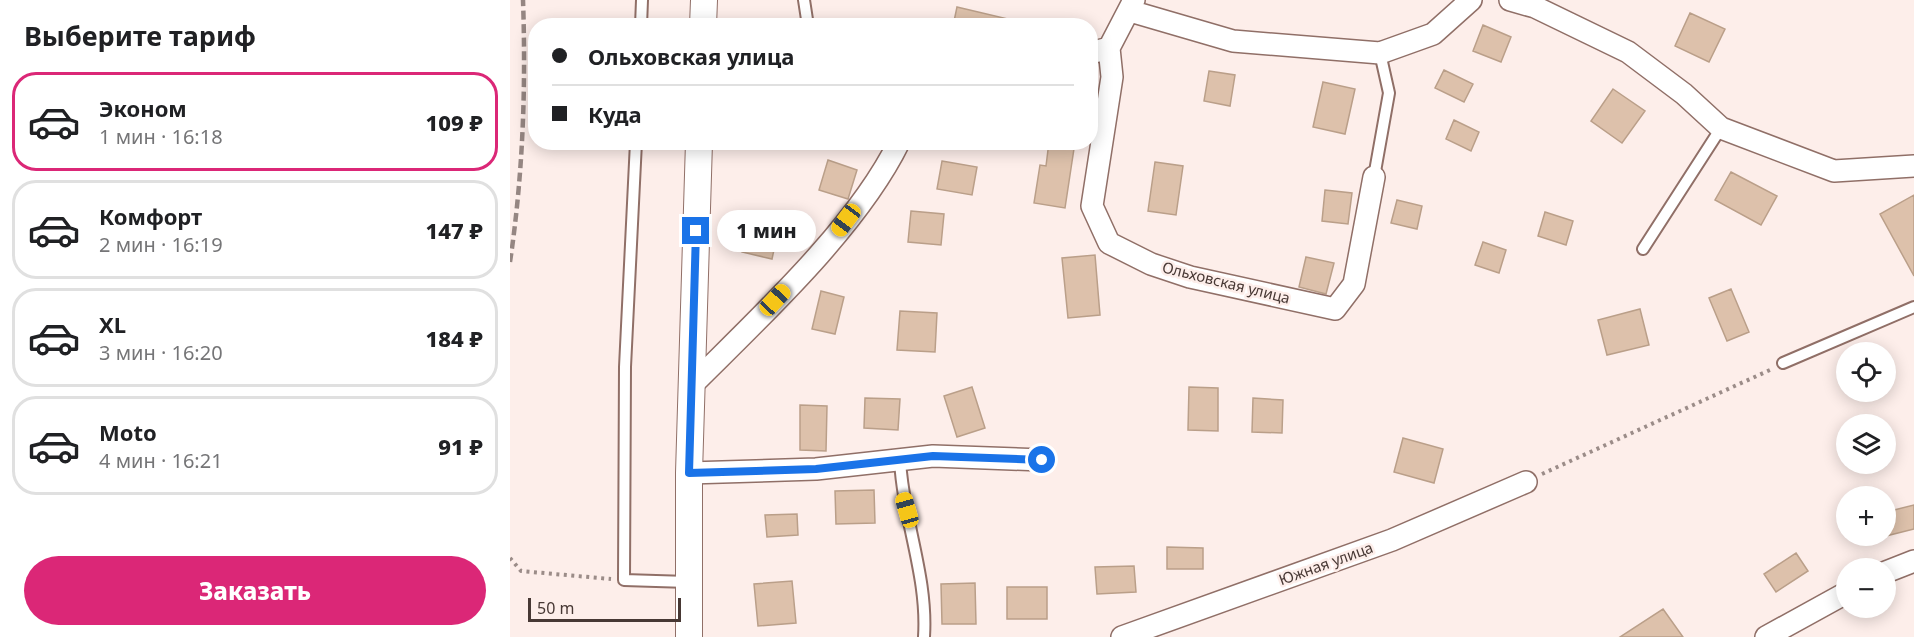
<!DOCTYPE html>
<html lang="ru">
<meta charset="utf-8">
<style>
body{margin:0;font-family:"Noto Sans",sans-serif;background:#f2f2f2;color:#202124;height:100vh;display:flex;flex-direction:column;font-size:22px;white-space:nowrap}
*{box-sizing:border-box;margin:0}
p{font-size:20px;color:#757577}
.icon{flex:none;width:33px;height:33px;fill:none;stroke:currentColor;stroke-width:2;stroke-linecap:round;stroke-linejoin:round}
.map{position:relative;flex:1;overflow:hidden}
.panel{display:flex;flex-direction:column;background:#fff;width:510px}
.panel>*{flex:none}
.guide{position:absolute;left:18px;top:18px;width:570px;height:132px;border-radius:24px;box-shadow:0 3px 15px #0003;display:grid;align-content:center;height:132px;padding:0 24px;background:#fff}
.buttons{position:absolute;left:1326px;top:342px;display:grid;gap:12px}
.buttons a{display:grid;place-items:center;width:60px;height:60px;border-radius:50%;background:#fff;box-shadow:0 3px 15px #0003;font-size:30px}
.scale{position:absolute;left:18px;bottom:15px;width:153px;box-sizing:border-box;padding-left:6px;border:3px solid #473834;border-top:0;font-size:16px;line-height:21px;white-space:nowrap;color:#473834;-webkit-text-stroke:4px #fdeeea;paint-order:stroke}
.end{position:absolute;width:27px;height:27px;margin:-14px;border:8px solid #1a73e8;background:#fff;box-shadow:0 0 0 3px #fff}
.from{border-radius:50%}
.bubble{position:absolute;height:42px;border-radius:21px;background:#fff;box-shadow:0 3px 15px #0003;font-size:20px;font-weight:800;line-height:42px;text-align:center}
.car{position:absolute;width:18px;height:36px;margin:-18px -9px;border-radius:8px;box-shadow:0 0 4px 2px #0007;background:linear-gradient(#f5c518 24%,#345 0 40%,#f5c518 0 76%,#345 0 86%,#f5c518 0)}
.guide b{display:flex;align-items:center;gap:21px;height:57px;font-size:22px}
.guide b+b{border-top:2px solid #e0e0e0}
.guide i{width:15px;height:15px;background:#202124}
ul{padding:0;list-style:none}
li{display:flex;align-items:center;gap:18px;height:99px;margin:0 12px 9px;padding:0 12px;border:3px solid #e0e0e0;border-radius:24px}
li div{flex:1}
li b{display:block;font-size:22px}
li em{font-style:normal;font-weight:800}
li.on{border-color:#db2777}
li>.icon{width:54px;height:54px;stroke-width:1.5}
h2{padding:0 24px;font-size:27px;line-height:72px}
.primary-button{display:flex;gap:12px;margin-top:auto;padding:12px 24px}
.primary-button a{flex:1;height:69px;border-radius:36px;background:#db2777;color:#fff;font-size:24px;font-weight:800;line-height:69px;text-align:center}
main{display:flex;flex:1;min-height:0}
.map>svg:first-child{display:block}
.building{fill:#ddc1ab;stroke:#ba9f89;stroke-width:1.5}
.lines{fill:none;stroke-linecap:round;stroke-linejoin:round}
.service-casing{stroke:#906f67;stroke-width:14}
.minor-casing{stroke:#906f67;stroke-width:24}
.tertiary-casing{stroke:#906f67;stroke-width:28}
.path{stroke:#9b8c88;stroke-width:4;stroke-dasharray:3 4.5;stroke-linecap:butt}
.service{stroke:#fff;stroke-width:10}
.minor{stroke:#fff;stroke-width:21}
.tertiary{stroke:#fff;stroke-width:26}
.rail{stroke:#958682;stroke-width:4.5;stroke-dasharray:9 4.5;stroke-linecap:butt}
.route{stroke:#1a73e8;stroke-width:8}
.labels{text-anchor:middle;stroke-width:5;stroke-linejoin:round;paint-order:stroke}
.street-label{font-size:15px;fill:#473834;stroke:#fdeeea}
</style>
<main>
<section class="panel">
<h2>Выберите тариф</h2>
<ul>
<li class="on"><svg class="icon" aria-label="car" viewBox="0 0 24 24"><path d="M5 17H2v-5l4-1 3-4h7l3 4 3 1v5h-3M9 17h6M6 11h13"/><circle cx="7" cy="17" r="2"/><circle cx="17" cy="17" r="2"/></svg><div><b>Эконом</b><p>1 мин · 16:18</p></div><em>109 ₽</em></li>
<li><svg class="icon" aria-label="car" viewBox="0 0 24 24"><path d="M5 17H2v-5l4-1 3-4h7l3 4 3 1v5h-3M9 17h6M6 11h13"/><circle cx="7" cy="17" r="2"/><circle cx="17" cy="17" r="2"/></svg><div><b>Комфорт</b><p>2 мин · 16:19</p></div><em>147 ₽</em></li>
<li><svg class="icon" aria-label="car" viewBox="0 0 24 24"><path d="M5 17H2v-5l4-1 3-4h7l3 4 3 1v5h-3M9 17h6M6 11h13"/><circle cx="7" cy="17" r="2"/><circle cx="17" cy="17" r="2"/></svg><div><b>XL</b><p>3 мин · 16:20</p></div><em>184 ₽</em></li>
<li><svg class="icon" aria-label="car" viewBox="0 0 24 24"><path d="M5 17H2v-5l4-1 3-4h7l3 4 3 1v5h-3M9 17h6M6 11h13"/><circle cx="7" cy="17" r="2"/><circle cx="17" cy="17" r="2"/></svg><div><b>Moto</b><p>4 мин · 16:21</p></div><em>91 ₽</em></li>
</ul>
<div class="primary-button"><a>Заказать</a></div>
</section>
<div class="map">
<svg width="1404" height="637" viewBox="0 0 1404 637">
<rect width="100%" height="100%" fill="#fdeeea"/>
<path class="building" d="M447,7l51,12 -1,7h-54z
M1180,13l35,16 -16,33 -34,-16z
M973,25l28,12 -10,25 -28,-11z
M934,70l29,14 -9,18 -29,-14z
M699,71l26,4 -5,31 -26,-5z
M813,82l32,7 -10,45 -32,-7z
M1103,89l32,22 -23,32 -31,-22z
M944,120l25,12 -8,19 -25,-12z
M539,142h26l-10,66 -31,-5 6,-38 6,1z
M318,160l29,10 -9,29 -29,-9z
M432,161l35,6 -5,28 -35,-6z
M645,162l28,4 -7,49 -28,-4z
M1221,172l46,24 -16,29 -46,-25z
M815,190l27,3 -4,31 -26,-3z
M1404,195v81l-34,-62z
M887,200l25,6 -5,23 -26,-6z
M401,211l33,3 -3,31 -33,-3z
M1035,212l28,9 -7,24 -28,-9z
M238,225l30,6 -6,28 -30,-7z
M973,242l23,8 -7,23 -24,-8z
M585,255l5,60 -32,3 -6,-60z
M796,257l28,6 -8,31 -27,-7z
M1221,289l18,43 -22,9 -18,-43z
M311,291l23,6 -9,37 -23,-5z
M1130,309l9,36 -42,10 -9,-35z
M390,311l37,2 -2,39 -38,-2z
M462,387l13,41 -28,9 -13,-41z
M679,387l29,1v43l-30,-1z
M355,398l35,1 -2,31 -34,-2z
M743,398l30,2 -1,33 -30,-1z
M290,405l27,1 -1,45 -26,-1z
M893,438l40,11 -9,34 -40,-11z
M364,490l1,33 -39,1 -1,-33z
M1404,505v24l-28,7v-24z
M287,514l1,21 -31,2 -2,-22z
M657,547l36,1v21h-36z
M1286,553l12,18 -32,21 -12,-18z
M624,566l2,26 -39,2 -2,-27z
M282,581l4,42 -38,3 -4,-42z
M465,583l1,41h-34l-1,-40z
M497,587h40v32h-40z
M1153,609l20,28h-63z"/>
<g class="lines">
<g class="service-casing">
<path id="service" d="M294,0l4,26
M131,26l1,-26
M126,142l-11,225 -1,213 64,2
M864,177l15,-84 -9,-40
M1133,249l78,-121
M1273,363l131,-56
M390,460c3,60 28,116 24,177"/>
</g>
<g class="minor-casing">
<path id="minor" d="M1000,0l25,7 93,45 56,42 37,34 113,43 80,-5
M620,11l103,30 147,12 53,-19 38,-34
M599,48l3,29 -20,129 17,37 42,21 39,13 145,32 19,-25 20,-107
M580,53l19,-5 25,-48
M181,386c68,-68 166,-158 208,-244
M179,473l127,-4 117,-13 109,4
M1376,572l28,-11
M612,637l270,-97 134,-58
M1256,637l80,-44"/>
</g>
<g class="tertiary-casing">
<path id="tertiary" d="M193,26l1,-26
M179,637v-164l10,-331"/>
</g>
<path class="path" d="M1032,474l230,-105
M0,558l11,13 90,8"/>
<use href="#service" class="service"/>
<use href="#minor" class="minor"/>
<use href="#tertiary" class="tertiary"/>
<path class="rail" d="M0,262c13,-87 16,-175 13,-262"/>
</g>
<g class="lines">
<path class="route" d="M186,231l-7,242 127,-4 117,-13 109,4"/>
</g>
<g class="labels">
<g class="street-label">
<text transform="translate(716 283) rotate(14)" y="5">Ольховская улица</text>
<text transform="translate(816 564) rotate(-20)" y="5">Южная улица</text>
</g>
</g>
</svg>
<div class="buttons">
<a><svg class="icon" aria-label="locate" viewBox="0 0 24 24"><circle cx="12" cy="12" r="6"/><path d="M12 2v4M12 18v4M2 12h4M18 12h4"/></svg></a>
<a><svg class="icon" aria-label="layers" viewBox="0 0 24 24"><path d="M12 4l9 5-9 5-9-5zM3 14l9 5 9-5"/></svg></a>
<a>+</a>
<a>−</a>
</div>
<div class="scale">50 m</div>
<i class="end from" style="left:532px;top:460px"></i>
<i class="end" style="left:186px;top:231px"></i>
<div class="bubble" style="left:207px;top:210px;width:99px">1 мин</div>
<i class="car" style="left:336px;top:220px;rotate:217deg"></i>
<i class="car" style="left:265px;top:300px;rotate:43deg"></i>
<i class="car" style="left:397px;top:510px;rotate:344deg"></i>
<div class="guide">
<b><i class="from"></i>Ольховская улица</b>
<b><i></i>Куда</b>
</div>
</div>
</main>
